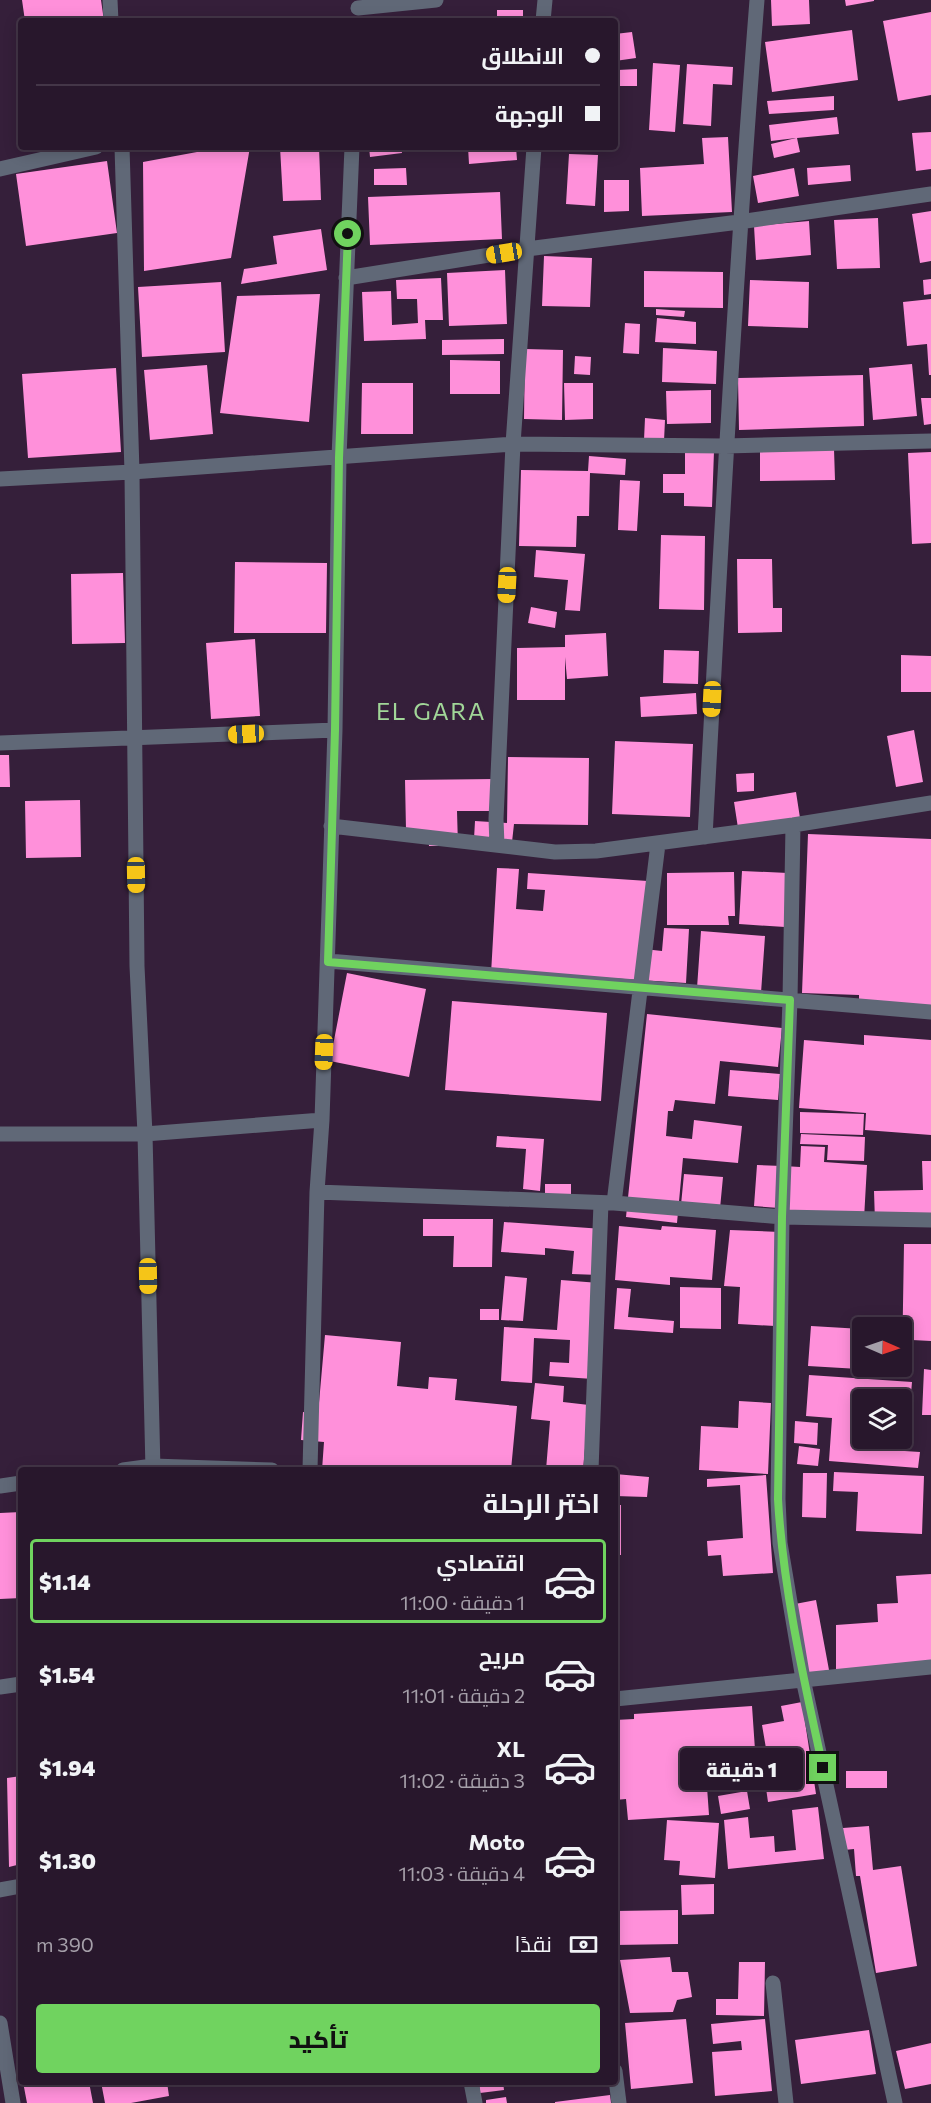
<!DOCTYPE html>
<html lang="ar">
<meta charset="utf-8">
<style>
body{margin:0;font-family:Commissioner,Cairo,sans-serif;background:#302034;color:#f1f3f6;direction:rtl;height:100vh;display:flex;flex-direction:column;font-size:22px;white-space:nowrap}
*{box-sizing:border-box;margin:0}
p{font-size:20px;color:#a59fa9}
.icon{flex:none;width:33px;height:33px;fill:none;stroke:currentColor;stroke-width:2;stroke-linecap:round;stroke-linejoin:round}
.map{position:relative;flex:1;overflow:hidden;direction:ltr}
.side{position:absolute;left:18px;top:1467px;width:600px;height:618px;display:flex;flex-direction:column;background:#28172c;border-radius:6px;box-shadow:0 3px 15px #0003,0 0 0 2px #443648;direction:rtl}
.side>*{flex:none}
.guide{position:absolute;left:18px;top:18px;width:600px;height:132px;border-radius:6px;box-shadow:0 3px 15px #0003,0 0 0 2px #443648;direction:rtl;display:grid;align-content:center;height:132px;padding:0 18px;background:#28172c}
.needle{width:39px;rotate:92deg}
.buttons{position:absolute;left:852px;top:1317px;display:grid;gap:12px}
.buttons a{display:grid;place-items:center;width:60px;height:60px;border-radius:6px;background:#28172c;box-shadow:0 3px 15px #0003,0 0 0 2px #443648;font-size:30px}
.end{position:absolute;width:27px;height:27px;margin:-14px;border:8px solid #70d35f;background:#111;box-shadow:0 0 0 3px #111}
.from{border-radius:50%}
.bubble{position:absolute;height:42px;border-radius:6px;background:#28172c;box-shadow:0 3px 15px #0003,0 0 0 2px #443648;font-size:20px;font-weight:800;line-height:42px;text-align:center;direction:rtl}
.car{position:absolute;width:18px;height:36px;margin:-18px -9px;border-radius:8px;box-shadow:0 0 4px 2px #0007;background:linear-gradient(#f5c518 24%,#345 0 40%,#f5c518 0 76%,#345 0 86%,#f5c518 0)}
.guide b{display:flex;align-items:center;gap:21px;height:57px;font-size:22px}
.guide b+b{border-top:2px solid #443648}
.guide i{width:15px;height:15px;background:#f1f3f6}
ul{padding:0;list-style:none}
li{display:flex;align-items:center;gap:18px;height:84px;margin:0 12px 9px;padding:0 6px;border:3px solid transparent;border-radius:6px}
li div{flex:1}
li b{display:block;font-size:22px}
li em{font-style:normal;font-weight:800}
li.selected{border-color:#70d35f}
li>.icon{width:54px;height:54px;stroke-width:1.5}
h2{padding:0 18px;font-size:27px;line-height:72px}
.pay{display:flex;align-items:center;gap:15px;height:66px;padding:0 18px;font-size:22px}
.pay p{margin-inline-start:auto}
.primary-button{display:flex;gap:12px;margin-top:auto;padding:12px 18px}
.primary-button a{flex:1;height:69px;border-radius:6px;background:#70d35f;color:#111;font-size:24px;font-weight:800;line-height:69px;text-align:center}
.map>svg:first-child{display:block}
.building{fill:#ff90da}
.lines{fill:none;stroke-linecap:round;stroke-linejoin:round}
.minor{stroke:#606877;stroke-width:15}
.route{stroke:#70d35f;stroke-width:8}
.labels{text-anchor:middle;stroke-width:6;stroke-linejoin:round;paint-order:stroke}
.quarter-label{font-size:24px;letter-spacing:1.5px;fill:#a1d698;stroke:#351f3a}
</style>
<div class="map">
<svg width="931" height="2103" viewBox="0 0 931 2103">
<rect width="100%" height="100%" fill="#351f3a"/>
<path class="building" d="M22,0h79l3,21h-79z
M771,0h38l1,24 -38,2z
M845,0h29v1l-28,5z
M497,10h26v11h-26z
M931,12v83l-33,6 -15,-80z
M852,30l6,50 -86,12 -7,-50z
M632,32l4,26 -21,3v-27z
M653,63l27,2 -5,67 -26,-2z
M687,64l46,3 -1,18 -19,-1 -2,42 -28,-2z
M637,69v17h-19v-16z
M834,96v14l-65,4 -2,-13z
M837,117l2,17 -42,4 3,14 -26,6 -3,-14 25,-6 -25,3 -2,-16z
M931,132v37l-15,2 -4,-38z
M728,137l4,75 -90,4 -2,-48 64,-4 -2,-26z
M224,147h26l-19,111 -87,13 -1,-109z
M280,147h39l2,53 -38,1z
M369,147h32l1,6 -32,4z
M468,147h48l1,13 -48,4z
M569,154l29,1 -3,51 -29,-2z
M107,161l10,72 -91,13 -10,-72z
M850,165l1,16 -43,4 -1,-17z
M406,168l1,17h-33v-16z
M794,168l5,28 -41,7 -5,-27z
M604,180h25v31l-25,1z
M500,192l2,47 -132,6 -2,-48z
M931,211v50l-11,2 -8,-49z
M878,218l2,50 -43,1 -3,-49z
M809,221l2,34 -55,5 -2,-34z
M321,229l6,41 -86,14 3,-15 33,-5 -4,-28z
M544,256l48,2 -2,49 -48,-1z
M505,270l2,54 -58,2 -2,-53z
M644,271l79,1v36l-79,-1z
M441,278l2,42h-18l1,19 -62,2 -2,-49 29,-1 1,34 26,-2 -1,-24h-20l-1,-19z
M931,279v15l-7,1 -1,-15z
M750,280l59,2 -1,46 -60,-2z
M221,282l4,70 -83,5 -4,-70z
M320,294l-11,128 -89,-9 17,-117z
M931,299v76h-2l-2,-31 -20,2 -4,-44z
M656,309l29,2 -1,6 -28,-2z
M657,318l39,4v22l-41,-2z
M625,323l15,1 -1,30 -16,-1z
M504,339v15l-62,1v-15z
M663,348l54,3 -1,33 -54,-2z
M525,349l38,1 -1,70 -38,-1z
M575,356l16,1 -1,18 -16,-1z
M450,360l50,1v33h-50z
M912,364l5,52 -44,4 -4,-52z
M207,365l6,69 -63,6 -6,-70z
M116,368l5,84 -93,6 -6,-84z
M863,375l1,51 -125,4 -1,-52z
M362,383h51v51h-52z
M564,383h29v36l-28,1z
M711,390v33l-44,1 -1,-33z
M921,398h10v26l-7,1z
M645,418l20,2 -1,21 -20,-1z
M760,449h74l1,31 -75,1z
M685,450l29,1 -2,56 -28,-1v-13h-21v-19h22z
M931,452v91l-19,1 -4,-91z
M589,456l37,3 -1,16 -35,-2 -1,43h-12l-1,31 -57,-1 2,-76 67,1z
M620,480l20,1 -3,50 -19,-1z
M661,535l44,1 -1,74 -45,-1z
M536,550l49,4 -5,57 -15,-1 3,-30 -34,-3z
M737,559h35l1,49h9v24l-44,1z
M235,562l92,1 -1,70h-92z
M123,573l2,70 -53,1 -1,-70z
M531,607l26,5 -2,16 -27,-5z
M606,633l2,43 -41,3 -2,-22v43h-48v-52l48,-1v-12z
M255,639l5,77 -49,3 -5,-76z
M664,650l35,1 -1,33 -35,-1z
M901,655l30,1v36h-30z
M696,693l1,21 -56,3 -1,-20z
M914,730l9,52 -27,5 -9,-51z
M615,741l78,3 -3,73 -78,-3z
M0,755h9l1,32h-10z
M508,757l81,1 -1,67 -74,-1 -2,18 -38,-3 1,-18 32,2z
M754,773v18l-17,1 -1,-18z
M496,779v32h-39l1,35h-29l-1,-16h-22l-1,-50z
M796,792l4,26 -62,10 -4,-26z
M80,800l1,57 -55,1 -1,-57z
M808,834l123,5v173l-72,-3v-14l-57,-2z
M497,868l22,1 -3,40 27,2 2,-21 -18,-1 1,-16 120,8 -4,68 18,2 2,-23 25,1 -3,54 -92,-6 -103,-3z
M742,871l46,2 -3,54 -46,-3z
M734,872l1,44h-7l1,9h-62v-52z
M701,931l64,5 -4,57 -64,-5z
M347,973l79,16 -17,88 -79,-16z
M452,1001l155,12 -6,88 -156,-11z
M647,1014l135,14 -4,39 -58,-6 -5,43 -40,-4 -2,11h-5l-2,25 26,3 2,-19 48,6 -4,37 -55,-5 -6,65 -51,-6z
M864,1035l67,5v95l-66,-5 1,-17 -67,-5 5,-68 60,5z
M730,1070l50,4 -2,26 -50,-4z
M800,1112l64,2 -1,21 -63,-2z
M801,1134l64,3 -1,24 -37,-1 1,-15 -28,-1z
M497,1136l47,3 -4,52 -17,-2 3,-40 -30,-2z
M801,1146l24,1 -1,15 43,3 -3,54 -83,-6 3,-47 16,1z
M922,1161h9v60l-56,1 -1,-31 49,-1z
M757,1165l25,1 -3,42 -25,-2z
M684,1174l39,3 -4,42 -39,-4z
M545,1184h26v20h-26z
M423,1219h70l-1,48h-39l1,-31h-31z
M504,1222l99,7 -4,46 -27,-1 2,-23 -29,-3v7l-44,-3z
M619,1226l42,4 1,-4 54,4 -4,50 -42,-3v8l-55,-5z
M730,1230l50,2 -5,94 -37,-2 2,-37 -16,-1z
M904,1244h27v97l-19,-1 -2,32 -102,-6 3,-40 51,3v37h40z
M505,1276l22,2 -4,43 -22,-1z
M561,1280l38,3 -6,96 -44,-3 1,-14 19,1 1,-23 -36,-2 -2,45 -31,-2 3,-54 53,3z
M680,1287l41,1v41l-41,-1z
M617,1288l14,1 -3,28 46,4 -1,12 -59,-4z
M480,1309h19v11h-19z
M325,1335l76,7 -4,44 31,3 1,-12 28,2 -2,21 62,6 -6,64h-189l2,-28 -23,-2 2,-28 15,2z
M924,1369l7,1v45h-9z
M809,1375l103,7 -2,24 -8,-1v-5h-40l-1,24 1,14h28l-1,12 31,2 -2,16 -89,-7 3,-43 -26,-2z
M535,1383l29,3 -1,16 26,3 -6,65h-37l4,-49 -19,-2z
M739,1401l32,2 -3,71 -69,-4 2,-44 37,2z
M795,1421l23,2 -1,22 -23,-2z
M799,1446l21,3 -2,17 -21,-2z
M834,1472l90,4 -2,58 -66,-3 2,-39 -25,-1z
M803,1473h24l-1,45 -24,-1z
M615,1474l34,3 -2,20 -32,-1z
M766,1475l7,98 -50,3 -2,-21 -13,1 -1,-15 36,-3 -3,-53 -33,2v-8z
M615,1505h6v50h-6z
M21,1512v86l-21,1v-86z
M931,1574v92l-95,6v-47l42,-3 -1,-18 21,-1 -2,-27z
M816,1600l13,70 -20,4 -14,-70z
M802,1702l14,92 -48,8 -5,-35 6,-1 -7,-41 22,-4 -3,-15z
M752,1706l5,73 -25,2v5l-25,1 2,28 -81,5 -2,-21 -11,1v-80l19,-1v-5z
M846,1771h41v17h-41z
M21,1776v88l-12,3 -2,-89z
M747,1791l3,18 -29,5 -3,-18z
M818,1807l6,52 -96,10 -4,-49 24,-3 2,21 24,-2 1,16 21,-2 -4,-40z
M667,1820l52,3 -4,55 -36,-3 1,-14 -16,-1z
M869,1826l4,44 28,-4 16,100 -41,7 -16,-97h-4l-2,-27 -10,1 -1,-22z
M714,1884v30l-32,1 -1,-30z
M678,1910v34l-63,1v-34z
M670,1957l2,15h16l4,25 -15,3 -4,12 -43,1 -10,-53z
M739,1962h26l-1,54 -48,-1v-16h22z
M19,1965h2l-1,30 -2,-8z
M686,2019l7,64 -62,6 -6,-66z
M765,2019l7,72 -57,5 -3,-44 30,-2 -1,-9 -28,3 -2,-20z
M869,2030l7,44 -75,10 -6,-44z
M931,2043v41l-26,5 -9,-38z
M23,2082h66l4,21h-66z
M101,2082h66l2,14 -38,7h-26z
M479,2082h24l1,8 -24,3z
M610,2095l1,8h-56v-1z
M506,2097l1,6h-21v-3z"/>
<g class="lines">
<path class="minor" d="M110,0l1,21
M358,8l78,-8
M543,21l2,-21
M122,147l10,325 5,494 8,168 8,336
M0,169l96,-22
M346,278l181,-29 212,-27 192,-28
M0,479l132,-7 381,-28 212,2 206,-5
M0,743l335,-13
M793,825l-3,175 -8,217 -4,282 2,44 23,136 92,424
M331,826l224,26 41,-1 197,-26 138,-22
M705,837c15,-279 30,-558 52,-837
M497,845l-1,-26 17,-375 21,-297
M328,961l603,51
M0,1134h145l177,-14
M317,1192l297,11 168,14 149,3
M614,1203l44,-359
M123,1470l30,-4 119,4
M310,1470l7,-278 5,-72 13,-390 4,-273 13,-310
M591,1470l10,-267
M0,1486l21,-3
M0,1687l21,-3
M615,1699l316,-32
M0,1890l21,-4
M773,1983l13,120
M0,2023l13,80
M615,2071l4,32
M471,2082l4,21"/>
</g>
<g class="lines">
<path class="route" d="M348,234l-9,224 -4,272 -7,232 462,38 -8,217 -4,282c5,90 26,181 45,269"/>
</g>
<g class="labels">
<g class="quarter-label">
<text x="431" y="720">EL GARA</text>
</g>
</g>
</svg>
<div class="buttons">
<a><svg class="needle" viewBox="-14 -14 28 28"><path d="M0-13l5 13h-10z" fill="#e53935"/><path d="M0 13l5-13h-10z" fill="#a59fa9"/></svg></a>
<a><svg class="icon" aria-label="layers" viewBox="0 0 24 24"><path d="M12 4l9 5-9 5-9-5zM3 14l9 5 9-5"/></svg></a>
</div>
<i class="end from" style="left:348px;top:234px"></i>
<i class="end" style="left:823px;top:1768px"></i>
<div class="bubble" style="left:680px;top:1748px;width:123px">1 دقيقة</div>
<i class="car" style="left:504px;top:253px;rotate:261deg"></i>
<i class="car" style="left:507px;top:585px;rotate:183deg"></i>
<i class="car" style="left:712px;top:699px;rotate:183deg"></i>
<i class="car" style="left:246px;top:734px;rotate:267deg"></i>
<i class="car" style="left:136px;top:875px;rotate:179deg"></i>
<i class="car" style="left:324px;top:1052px;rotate:182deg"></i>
<i class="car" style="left:148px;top:1276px;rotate:179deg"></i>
<div class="guide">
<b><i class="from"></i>الانطلاق</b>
<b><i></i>الوجهة</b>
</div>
<section class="side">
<h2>اختر الرحلة</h2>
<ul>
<li class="selected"><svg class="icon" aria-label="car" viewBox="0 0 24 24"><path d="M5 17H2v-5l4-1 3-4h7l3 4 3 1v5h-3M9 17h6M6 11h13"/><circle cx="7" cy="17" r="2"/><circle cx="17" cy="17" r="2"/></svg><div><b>اقتصادي</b><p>1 دقيقة · 11:00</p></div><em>$1.14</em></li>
<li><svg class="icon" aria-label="car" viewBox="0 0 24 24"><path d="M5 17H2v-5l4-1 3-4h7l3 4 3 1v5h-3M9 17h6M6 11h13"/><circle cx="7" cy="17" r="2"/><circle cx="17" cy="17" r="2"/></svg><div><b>مريح</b><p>2 دقيقة · 11:01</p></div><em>$1.54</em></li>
<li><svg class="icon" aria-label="car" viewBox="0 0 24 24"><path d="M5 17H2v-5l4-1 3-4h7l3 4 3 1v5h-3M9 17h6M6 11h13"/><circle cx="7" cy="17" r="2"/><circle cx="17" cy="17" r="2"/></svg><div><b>XL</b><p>3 دقيقة · 11:02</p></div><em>$1.94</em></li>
<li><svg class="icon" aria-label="car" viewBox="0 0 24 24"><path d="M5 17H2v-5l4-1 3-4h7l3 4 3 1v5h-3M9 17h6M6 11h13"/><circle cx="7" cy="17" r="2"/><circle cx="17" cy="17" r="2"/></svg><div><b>Moto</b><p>4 دقيقة · 11:03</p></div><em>$1.30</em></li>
</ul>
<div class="pay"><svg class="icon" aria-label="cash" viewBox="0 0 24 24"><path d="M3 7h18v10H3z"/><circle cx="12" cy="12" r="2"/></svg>نقدًا<p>390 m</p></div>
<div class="primary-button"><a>تأكيد</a></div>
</section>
</div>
